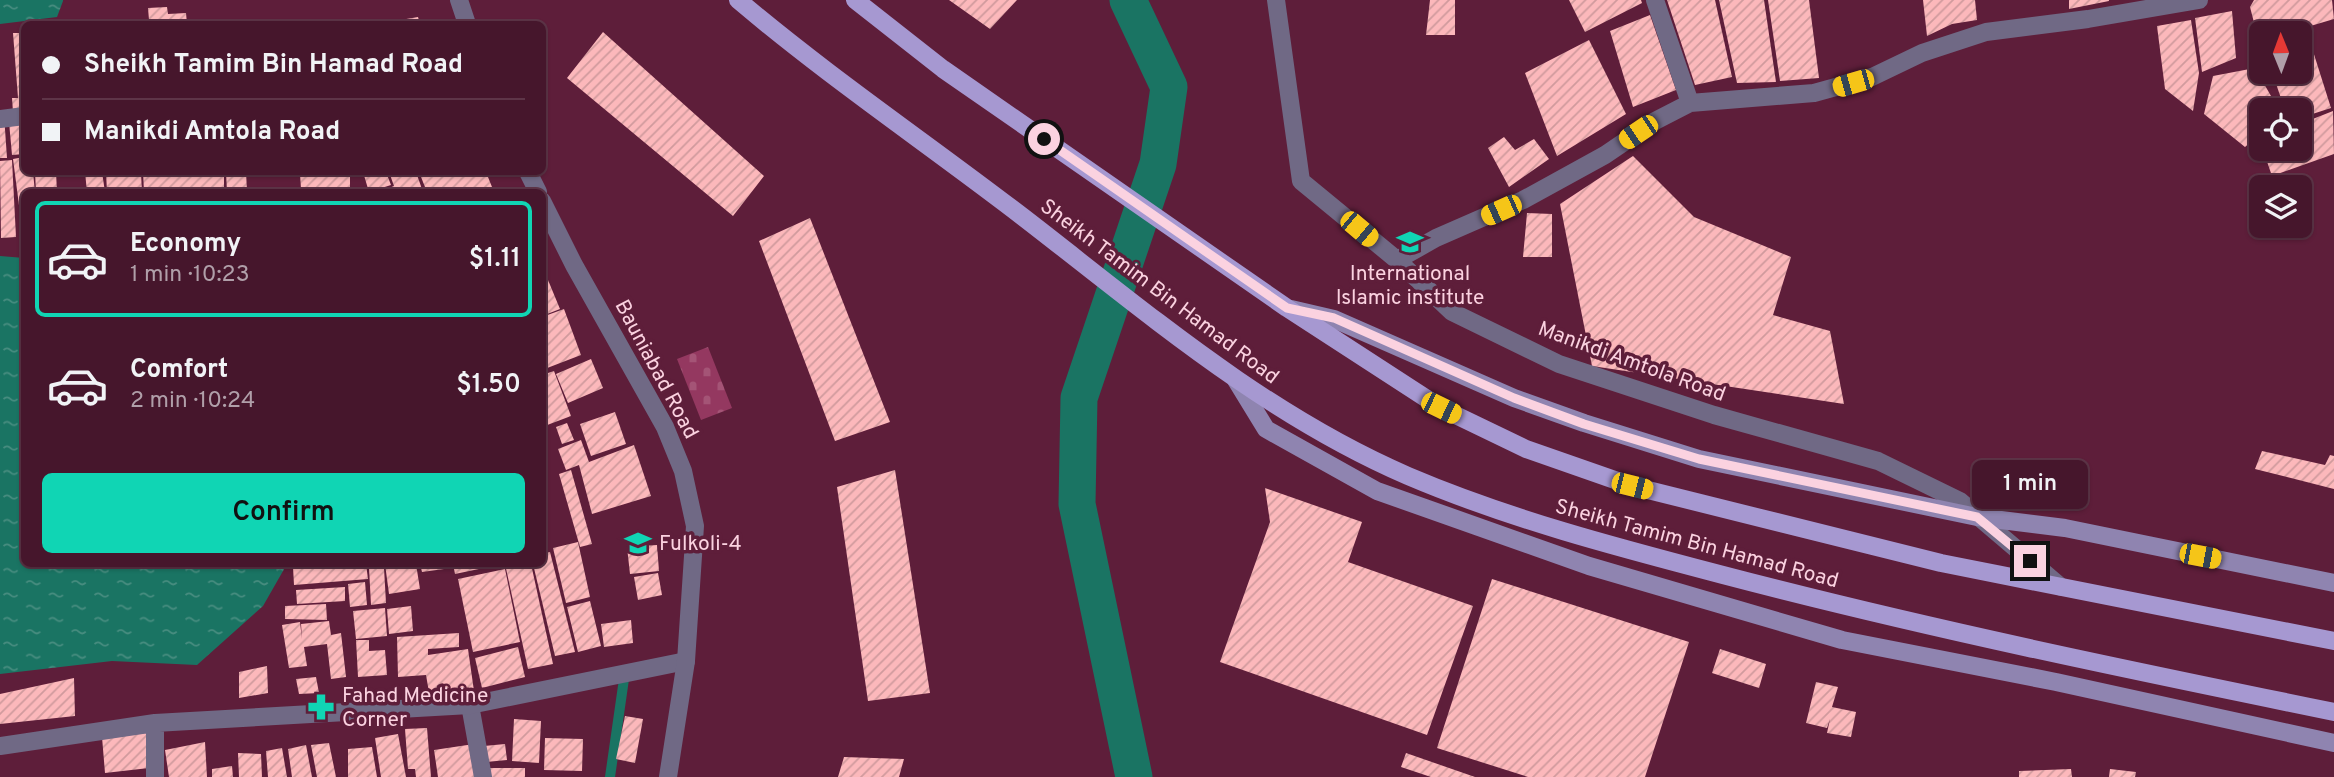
<!DOCTYPE html>
<meta charset="utf-8">
<style>
body{margin:0;font-family:Overpass,sans-serif;background:#502338;color:#f1f3f6;height:100vh;display:flex;flex-direction:column;font-size:26px;white-space:nowrap}
*{box-sizing:border-box;margin:0}
p{font-size:23px;color:#b09fa9}
.icon{flex:none;width:38px;height:38px;fill:none;stroke:currentColor;stroke-width:2;stroke-linecap:round;stroke-linejoin:round}
.map{position:relative;flex:1;overflow:hidden}
.sheet{position:absolute;left:21px;top:189px;width:525px;height:378px;display:flex;flex-direction:column;background:#46162c;border-radius:10px;box-shadow:0 2px 5px #0004,0 0 0 2px #5e3548}
.sheet>*{flex:none}
.banner{position:absolute;left:21px;top:21px;width:525px;height:154px;border-radius:10px;box-shadow:0 2px 5px #0004,0 0 0 2px #5e3548;display:grid;align-content:center;height:154px;padding:0 21px;background:#46162c}
.needle{width:46px;rotate:359deg}
.fabs{position:absolute;left:2249px;top:21px;display:grid;gap:14px}
.fabs a{display:grid;place-items:center;width:63px;height:63px;border-radius:10px;background:#46162c;box-shadow:0 2px 5px #0004,0 0 0 2px #5e3548;font-size:35px}
.end{position:absolute;width:32px;height:32px;margin:-16px;border:9px solid #fbd2e0;background:#111;box-shadow:0 0 0 4px #111}
.from{border-radius:50%}
.bubble{position:absolute;height:49px;border-radius:10px;background:#46162c;box-shadow:0 2px 5px #0004,0 0 0 2px #5e3548;font-size:23px;font-weight:600;line-height:49px;text-align:center}
.car{position:absolute;width:21px;height:42px;margin:-21px -10px;border-radius:9px;box-shadow:0 0 5px 2px #0007;background:linear-gradient(#f5c518 24%,#345 0 40%,#f5c518 0 76%,#345 0 86%,#f5c518 0)}
.banner b{display:flex;align-items:center;gap:24px;height:66px;font-size:26px}
.banner b+b{border-top:2px solid #5e3548}
.banner i{width:18px;height:18px;background:#f1f3f6}
ul{padding:12px 0 0;list-style:none}
li{display:flex;align-items:center;gap:21px;height:116px;margin:0 14px 10px;padding:0 7px;border:4px solid transparent;border-radius:10px}
li div{flex:1}
li b{display:block;font-size:26px}
li em{font-style:normal;font-weight:600}
li.on{border-color:#10d5b4}
li>.icon{width:63px;height:63px;stroke-width:1.5}
.action{display:flex;gap:14px;margin-top:auto;padding:14px 21px}
.action a{flex:1;height:80px;border-radius:10px;background:#10d5b4;color:#111;font-size:28px;font-weight:600;line-height:80px;text-align:center}
.map>svg:first-child{display:block}
.cemetery{fill:url(#cemetery-stones)}
.water{fill:url(#water-ripples)}
.lines{fill:none;stroke-linecap:round;stroke-linejoin:round}
.stream{stroke:#1a7463;stroke-width:10}
.canal{stroke:#1a7463;stroke-width:37}
.building{fill:url(#building-hatch)}
.service{stroke:#706985;stroke-width:18}
.minor{stroke:#706985;stroke-width:18}
.tertiary{stroke:#706985;stroke-width:18}
.secondary{stroke:#8f84b0;stroke-width:18}
.primary{stroke:#a698d1;stroke-width:18}
.route{stroke:#fbd2e0;stroke-width:9}
.labels{text-anchor:middle;stroke-width:7;stroke-linejoin:round;paint-order:stroke}
.poi-label{font-size:21px;fill:#fbd2e0;stroke:#5e1e3a;text-anchor:start}
.street-label{font-size:21px;fill:#fbd2e0;stroke:#5e1e3a}
</style>
<div class="map">
<svg width="2334" height="777" viewBox="0 0 2334 777">
<defs>
<pattern id="cemetery-stones" width="16" height="16" patternUnits="userSpaceOnUse" patternTransform="scale(1.75)"><rect width="16" height="16" fill="#943860"/><path d="M2 7V4a2 2 0 0 1 4 0v3zM10 15v-3a2 2 0 0 1 4 0v3z" fill="#a45476"/></pattern>
<pattern id="water-ripples" width="26" height="14" patternUnits="userSpaceOnUse" patternTransform="scale(1.75)"><rect width="26" height="14" fill="#1a7463"/><path d="M2 4q2-2 4 0t4 0M15 11q2-2 4 0t4 0" fill="none" stroke="#488d80"/></pattern>
<pattern id="building-hatch" width="6" height="6" patternUnits="userSpaceOnUse" patternTransform="scale(1.75)"><rect width="6" height="6" fill="#fcb8bb"/><path d="M-1 1l2-2M0 6l6-6M5 7l2-2" fill="none" stroke="#d09a9d"/></pattern>
</defs>
<rect width="100%" height="100%" fill="#5e1e3a"/>
<path class="cemetery" d="M708,347l24,61 -31,12 -24,-61z"/>
<path class="water" d="M0,0h63v1l-6,16 -57,7z
M0,256l24,2v306h263l-24,42 -66,59 -85,-4 -112,13z"/>
<g class="lines">
<path class="stream" d="M610,777l14,-98"/>
<path class="canal" d="M1128,0l41,87 -11,77 -79,234 -2,106 57,273"/>
</g>
<path class="building" d="M949,0h68l-27,29z
M1430,0h25v35h-29z
M1569,0h72l1,3 -57,29z
M1667,0h48l17,77 -37,8z
M1719,0h45l12,82 -39,1z
M1768,0h41l10,78 -39,3z
M1923,0h52l2,20 -25,4 -25,12z
M2069,0h40v1l-40,8z
M2254,0h78l2,19 -47,14h-26v8l-2,1 -9,-35z
M167,7l1,7 18,-1 1,11h-48v-3l10,-1 -1,-12z
M2232,11l4,47 -34,14 -7,-54z
M1650,15l26,75 -43,17 -23,-76z
M418,17l2,7h-36l-1,-1z
M2191,20l8,53 -6,38 -28,-22 -8,-63z
M603,32l161,144 -31,40 -166,-138z
M13,33h11v78l-11,1 -1,-14h6z
M1589,40l37,74 -69,42 -32,-83z
M2312,48l19,60 -31,10v-8h-15l-13,-38h28v-20z
M2255,68l24,42h-18v23l-16,14 -41,-33 9,-38z
M2333,111l1,43 -62,22 -9,-26 37,-1v-25z
M0,115h4l3,43h-7z
M24,121v33l-12,1 -3,-33z
M1504,137l11,13 19,-11 15,20 -40,28 -21,-39z
M1633,156l61,61 97,40 -18,58 57,16 14,73 -252,-38 -32,-162z
M24,157v15h9l2,20h-11l-1,44 -10,-77z
M12,160l4,77 -15,1 -1,-77z
M35,172h21l1,20h-21z
M85,172h17l3,20h-18z
M106,172h16v2l19,-1 1,19h-35z
M143,172h81v20h-80z
M226,172h20l1,19 -20,1z
M303,172h47v20h-29v-4l6,-1 -26,2 -1,-15h3z
M363,172h23l5,13 -22,7z
M389,172h27l7,20h-45l16,-6z
M419,172h67l8,20h-67z
M1527,213l25,1v43h-29z
M810,218l80,204 -55,19 -76,-200z
M548,280l12,29 -18,7v-34z
M564,309l17,46 -39,15v-53z
M591,359l12,29 -35,15 -12,-29z
M554,371l17,45 -29,11v-52z
M615,412l11,32 -35,12 -11,-32z
M567,423l7,17 -12,4 -6,-17z
M581,440l8,22 45,-17 17,51 -59,18 -13,-49 -13,5 -8,-21z
M2262,451l63,14 5,-10 4,1v33l-79,-20z
M571,470l21,74 -12,3 -21,-73z
M895,470l35,223 -62,8 -31,-214z
M1265,488l97,34 -14,40 125,44 -46,129 -207,-73 50,-140z
M578,542l12,55 -24,6 -13,-55z
M657,545l2,26 -29,3 -3,-27z
M550,552l25,100 -20,4 -22,-92h9v-10z
M341,564h25l2,15 -74,6 -1,-18z
M385,564h31l4,25 -31,5z
M420,564h23l1,5 -22,3z
M453,564h45v1l-43,9z
M505,564h26l22,100 -25,5z
M369,568h15l2,35 -15,2z
M505,569l15,73 -47,10 -15,-73z
M658,573l4,22 -24,5 -4,-23z
M1492,579l197,63 -44,135h-117l-91,-29z
M365,582l2,23 -17,2 -2,-23z
M345,587v14l-48,3 -1,-14z
M590,601l11,45 -23,6 -11,-45z
M326,604l1,16 -42,-1v-13z
M411,606l2,25 -24,3 -2,-25z
M385,608l2,28 -31,3 -3,-28z
M631,620l2,23 -29,4 -3,-23z
M329,621l2,14 10,-2 5,44 -15,2 -4,-35 -23,3 3,19 -18,2 -7,-43 18,-3 2,17 -1,-15z
M459,633v14l-31,2v6l40,-6 6,42 -44,7 -4,-23 -28,2 -1,-40z
M356,640h13v11l16,-1 2,25 -29,2z
M518,647l7,30 -43,11 -7,-30z
M1720,649l46,15 -7,24 -47,-15z
M267,666l1,27 -29,5v-26z
M316,677l3,16 -20,1 -3,-15z
M74,678l1,38 -75,8v-30z
M1816,682l22,5 -6,20 24,5 -5,25 -24,-4 3,-14 -3,9 -21,-5z
M625,716l18,3 -8,44 -19,-4z
M514,719l27,2 -2,42 -27,-2z
M427,728l4,49h-15l-1,-8h-7l-3,-40z
M146,733l3,35 -44,5 -3,-36z
M398,734l8,43h-25l-6,-39z
M545,738l38,1 -1,32 -38,-1z
M205,742l2,35h-38l-4,-27z
M329,743l7,34h-19l-6,-32z
M474,744l5,33h-41l-4,-27z
M505,744l2,16 -21,2 -2,-16z
M306,745l6,32h-20l-4,-28z
M372,747l5,30h-29v-28z
M282,748l5,29h-19l-2,-26z
M238,753l23,1 1,23h-23z
M1406,753l69,24h-44l-30,-10z
M844,757l60,2 -5,18h-61z
M232,766l1,11h-21v-8z
M490,768h35v9h-35z
M2071,769l1,8h-53v-6z
M2110,769l26,3 -1,5h-26z"/>
<g class="lines">
<path class="service" d="M470,705l13,72"/>
<path class="minor" d="M1276,0l25,181 96,79
M1655,0l35,103
M0,119l24,-3
M2061,587l-101,-86 -82,-40 -164,-46 -155,-51 -107,-52 -55,-52 39,-22 87,-38 82,-45 50,-34 35,-18 124,-10 58,-16 50,-24 64,-21 102,-13 111,-19
M0,746l155,-23 315,-18 216,-44
M155,777v-54"/>
<path class="tertiary" d="M459,0l8,24
M528,172l10,20
M542,201l32,64 91,162 18,44 12,55 -9,135 -18,116"/>
<path class="secondary" d="M1291,309l43,10 180,79 70,25 115,36 278,58 88,11 269,55
M1236,380l30,49 111,62 212,75 253,74 214,42 278,61"/>
<path class="primary" d="M738,0c91,77 190,144 285,217 122,94 241,197 385,259 101,43 208,71 315,99 202,53 406,95 611,137
M855,0l88,69 344,239 154,100 85,41 106,37 309,77 393,78"/>
</g>
<g class="lines">
<path class="route" d="M1044,139l243,169 47,10 180,80 70,26 115,35 278,58 53,44"/>
</g>
<defs>
<g id="school-bare" transform="scale(2.1)"><path d="M0-5L7-2L0 1L-7-2ZM-4 1L0 2.5L4 1V4Q0 6-4 4Z" fill="#10d5b4" stroke="#5e1e3a" stroke-width="2.5" paint-order="stroke"/></g>
<g id="pharmacy-bare" transform="scale(2.1)"><path d="M-2-6h4v4h4v4h-4v4h-4v-4h-4v-4h4Z" fill="#10d5b4" stroke="#5e1e3a" stroke-width="2.5" paint-order="stroke"/></g>
</defs>
<g fill-rule="evenodd">
<use href="#school-bare" x="1410" y="242"/>
<use href="#school-bare" x="638" y="543"/>
<use href="#pharmacy-bare" x="321" y="707"/>
</g>
<g class="labels">
<g class="poi-label">
<text x="1410" y="280" text-anchor="middle">International<tspan x="1410" dy="24">Islamic institute</tspan></text>
<text x="659" y="550">Fulkoli-4</text>
<text x="342" y="702">Fahad Medicine<tspan x="342" dy="24">Corner</tspan></text>
</g>
<g class="street-label">
<text transform="translate(1160 291) rotate(37)" y="7">Sheikh Tamim Bin Hamad Road</text>
<text transform="translate(1632 361) rotate(20)" y="7">Manikdi Amtola Road</text>
<text transform="translate(657 369) rotate(62)" y="7">Bauniabad Road</text>
<text transform="translate(1697 543) rotate(15)" y="7">Sheikh Tamim Bin Hamad Road</text>
</g>
</g>
</svg>
<div class="fabs">
<a><svg class="needle" viewBox="-14 -14 28 28"><path d="M0-13l5 13h-10z" fill="#e53935"/><path d="M0 13l5-13h-10z" fill="#b09fa9"/></svg></a>
<a><svg class="icon" aria-label="locate" viewBox="0 0 24 24"><circle cx="12" cy="12" r="6"/><path d="M12 2v4M12 18v4M2 12h4M18 12h4"/></svg></a>
<a><svg class="icon" aria-label="layers" viewBox="0 0 24 24"><path d="M12 4l9 5-9 5-9-5zM3 14l9 5 9-5"/></svg></a>
</div>
<i class="end from" style="left:1044px;top:139px"></i>
<i class="end" style="left:2030px;top:561px"></i>
<div class="bubble" style="left:1972px;top:460px;width:116px">1 min</div>
<i class="car" style="left:1853px;top:83px;rotate:254deg"></i>
<i class="car" style="left:1638px;top:132px;rotate:236deg"></i>
<i class="car" style="left:1501px;top:210px;rotate:246deg"></i>
<i class="car" style="left:1359px;top:229px;rotate:130deg"></i>
<i class="car" style="left:1441px;top:408px;rotate:116deg"></i>
<i class="car" style="left:1632px;top:486px;rotate:104deg"></i>
<i class="car" style="left:2200px;top:556px;rotate:101deg"></i>
<div class="banner">
<b><i class="from"></i>Sheikh Tamim Bin Hamad Road</b>
<b><i></i>Manikdi Amtola Road</b>
</div>
<section class="sheet">
<ul>
<li class="on"><svg class="icon" aria-label="car" viewBox="0 0 24 24"><path d="M5 17H2v-5l4-1 3-4h7l3 4 3 1v5h-3M9 17h6M6 11h13"/><circle cx="7" cy="17" r="2"/><circle cx="17" cy="17" r="2"/></svg><div><b>Economy</b><p>1 min · 10:23</p></div><em>$1.11</em></li>
<li><svg class="icon" aria-label="car" viewBox="0 0 24 24"><path d="M5 17H2v-5l4-1 3-4h7l3 4 3 1v5h-3M9 17h6M6 11h13"/><circle cx="7" cy="17" r="2"/><circle cx="17" cy="17" r="2"/></svg><div><b>Comfort</b><p>2 min · 10:24</p></div><em>$1.50</em></li>
</ul>
<div class="action"><a>Confirm</a></div>
</section>
</div>
